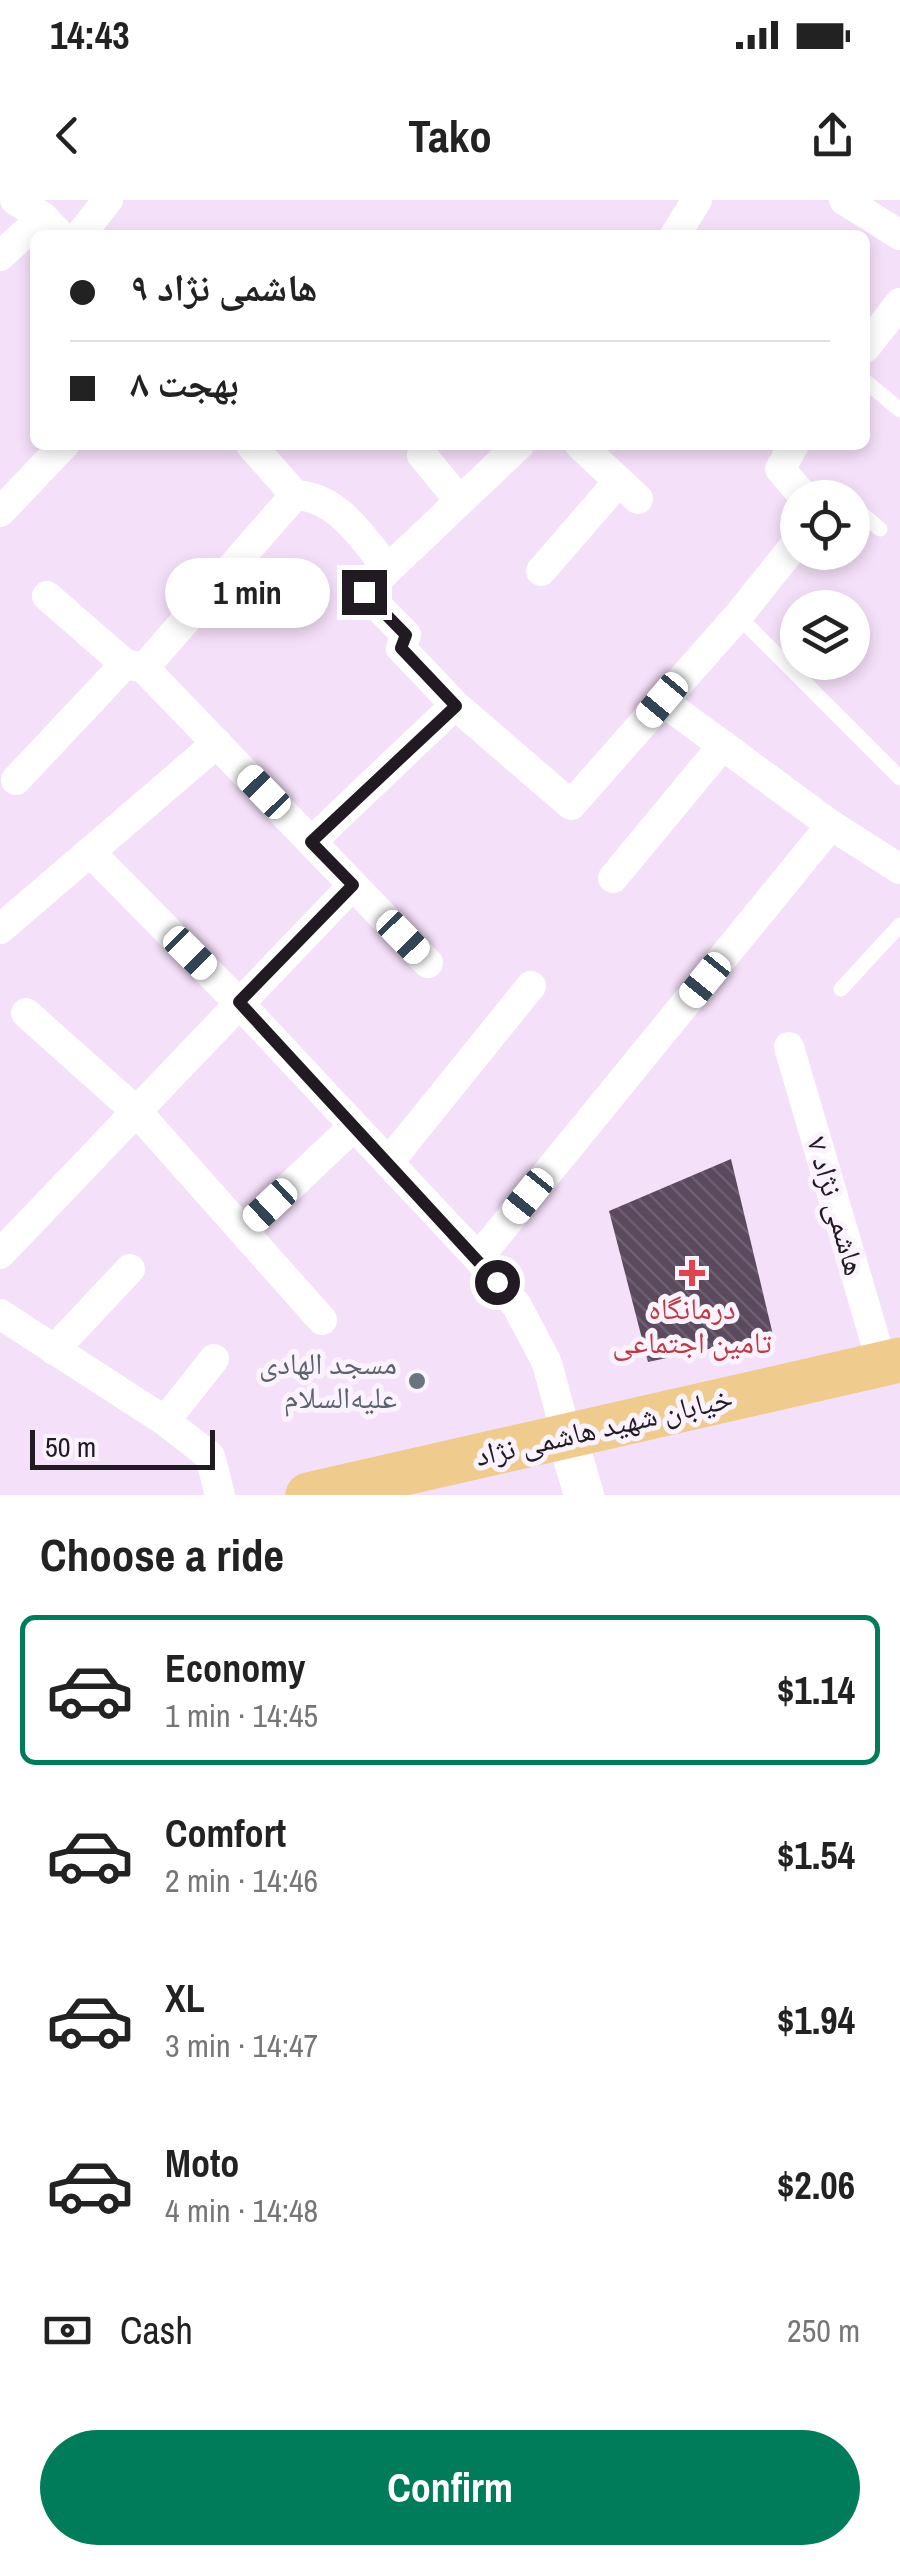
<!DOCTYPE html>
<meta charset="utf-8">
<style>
body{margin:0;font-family:"Archivo Narrow","Noto Naskh Arabic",sans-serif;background:#f6f6f6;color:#222;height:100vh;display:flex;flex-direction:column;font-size:38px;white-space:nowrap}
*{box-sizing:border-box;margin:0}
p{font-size:32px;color:#767676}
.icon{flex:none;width:55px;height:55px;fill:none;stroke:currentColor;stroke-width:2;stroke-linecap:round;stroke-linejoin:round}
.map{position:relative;height:1295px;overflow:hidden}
.panel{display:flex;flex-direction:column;background:#fff;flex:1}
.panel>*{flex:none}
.hud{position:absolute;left:30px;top:30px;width:840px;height:220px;border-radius:15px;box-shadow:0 5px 15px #0003;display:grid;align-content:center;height:220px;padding:0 40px;background:#fff}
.buttons{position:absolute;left:780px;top:280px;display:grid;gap:20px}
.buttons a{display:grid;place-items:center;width:90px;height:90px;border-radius:50%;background:#fff;box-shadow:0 5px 15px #0003;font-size:50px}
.scale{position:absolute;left:30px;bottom:25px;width:185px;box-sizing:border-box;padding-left:10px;border:5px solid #211a22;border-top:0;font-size:28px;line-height:35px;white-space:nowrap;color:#211a22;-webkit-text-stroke:8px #faf2fc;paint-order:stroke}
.end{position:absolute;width:45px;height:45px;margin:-22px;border:12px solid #211a22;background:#fff;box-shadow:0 0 0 5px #fff}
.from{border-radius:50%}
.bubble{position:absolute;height:70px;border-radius:35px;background:#fff;box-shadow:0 5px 15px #0003;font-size:32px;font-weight:700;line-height:70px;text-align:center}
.car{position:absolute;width:30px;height:60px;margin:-30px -15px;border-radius:12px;box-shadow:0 0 8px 2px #0007;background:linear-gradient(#fff 24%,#345 0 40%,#fff 0 76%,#345 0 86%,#fff 0)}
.hud b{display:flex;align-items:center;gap:35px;height:95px;font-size:38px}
.hud b+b{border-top:2px solid #e0e0e0}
.hud i{width:25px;height:25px;background:#222}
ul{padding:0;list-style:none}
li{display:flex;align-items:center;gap:30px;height:150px;margin:0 20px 15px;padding:0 20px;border:5px solid transparent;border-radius:15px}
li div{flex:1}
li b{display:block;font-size:38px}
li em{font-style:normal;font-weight:700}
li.on{border-color:#007c5a}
li>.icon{width:90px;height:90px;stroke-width:1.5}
h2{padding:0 40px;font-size:45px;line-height:120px}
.pay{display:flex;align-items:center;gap:25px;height:110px;padding:0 40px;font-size:38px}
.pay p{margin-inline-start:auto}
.button{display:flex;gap:20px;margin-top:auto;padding:20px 40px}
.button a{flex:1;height:115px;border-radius:60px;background:#007c5a;color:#fff;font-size:40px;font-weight:700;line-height:115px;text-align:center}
.status{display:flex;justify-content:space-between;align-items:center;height:70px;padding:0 50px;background:#fff;direction:ltr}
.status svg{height:28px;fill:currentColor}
header{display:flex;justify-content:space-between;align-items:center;height:130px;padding:0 40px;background:#fff;font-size:45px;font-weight:700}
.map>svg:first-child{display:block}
.building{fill:url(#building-back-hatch)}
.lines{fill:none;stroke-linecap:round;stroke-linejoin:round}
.lane{stroke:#fff;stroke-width:15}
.street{stroke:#fff;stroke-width:30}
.secondary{stroke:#fff;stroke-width:40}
.primary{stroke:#f0cb8e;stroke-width:45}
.route{stroke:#211a22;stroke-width:12}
.health-dot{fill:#e0444e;stroke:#faf2fc;stroke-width:4}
.worship-dot{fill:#6b7280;stroke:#faf2fc;stroke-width:4}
.labels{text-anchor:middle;stroke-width:10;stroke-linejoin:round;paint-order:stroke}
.street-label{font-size:30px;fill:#211a22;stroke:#faf2fc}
.health-label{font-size:30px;fill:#be3a42;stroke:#faf2fc}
.worship-label{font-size:30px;fill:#5b616d;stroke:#faf2fc;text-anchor:end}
</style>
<div class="status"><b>14:43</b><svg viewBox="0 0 49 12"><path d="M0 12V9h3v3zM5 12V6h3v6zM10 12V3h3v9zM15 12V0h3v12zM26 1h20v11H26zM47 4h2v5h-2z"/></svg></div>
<header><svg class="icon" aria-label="back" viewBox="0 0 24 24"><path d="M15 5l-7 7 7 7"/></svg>Tako<svg class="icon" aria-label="share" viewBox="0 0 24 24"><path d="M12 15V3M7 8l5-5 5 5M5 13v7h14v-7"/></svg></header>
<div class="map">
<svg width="900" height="1295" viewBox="0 0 900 1295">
<defs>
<pattern id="building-back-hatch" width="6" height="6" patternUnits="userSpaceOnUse" patternTransform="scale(2.5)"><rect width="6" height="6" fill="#5b4a5e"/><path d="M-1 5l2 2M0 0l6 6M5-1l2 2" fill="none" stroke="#6e6071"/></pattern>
</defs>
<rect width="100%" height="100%" fill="#f5e0f9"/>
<path class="building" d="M731,959l42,176 -125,27 -39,-151z"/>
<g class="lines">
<path class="lane" d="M865,181l35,29
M852,306l28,23
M738,416l162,162
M841,789l59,-64"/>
<path class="street" d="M15,0l28,17 17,18
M844,0l56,35
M80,35l28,-35
M675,35l22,-35
M0,56l43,-39
M865,148l35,-45
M251,245l44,50c43,2 67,42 92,73
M519,245l-155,147 42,43 -5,13 54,57 116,100 167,-189 60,-75
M580,245l58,54
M794,245l-14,24 25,29
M422,255l37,45
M0,312l64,-67
M541,371l78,-90
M47,396l78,68 19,4 284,295
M144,468l151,-173
M661,500l170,125 69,44
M16,580l109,-116
M311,642l144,-137
M91,653l148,150 239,255 39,48 30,57 19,71
M613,678l110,-133
M0,729l217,-186
M26,813l112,100 184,207
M789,847l93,317
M388,963l143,-177
M243,1031l111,-105
M0,1054l353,-369
M478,1058l353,-433
M0,1114l165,107 45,35 10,39
M54,1150l76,-81
M165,1221l49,-62"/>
<path class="secondary" d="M566,1234l18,61"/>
<path class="primary" d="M308,1295l592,-135"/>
</g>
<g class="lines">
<path class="route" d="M364,392l42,43 -5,13 55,58 -145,136 42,43 -114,117 258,280"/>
</g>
<path class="health-dot" d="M687 1058h10v10h10v10h-10v10h-10v-10h-10v-10h10z"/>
<circle class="worship-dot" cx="417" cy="1181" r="10"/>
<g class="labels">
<g class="street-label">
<text transform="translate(836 1006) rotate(74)" y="10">هاشمی نژاد ۷</text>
<text transform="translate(604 1227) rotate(-13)" y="10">خیابان شهید هاشمی نژاد</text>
</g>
<g class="health-label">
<text x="692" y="1119">درمانگاه<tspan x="692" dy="34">تامین اجتماعی</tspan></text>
</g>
<g class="worship-label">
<text x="397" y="1174">مسجد الهادی<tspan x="397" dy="34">علیه‌السلام</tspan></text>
</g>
</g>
</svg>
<div class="buttons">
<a><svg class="icon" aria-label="locate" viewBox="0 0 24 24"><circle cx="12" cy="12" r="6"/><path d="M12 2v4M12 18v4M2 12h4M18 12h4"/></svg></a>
<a><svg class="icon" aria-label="layers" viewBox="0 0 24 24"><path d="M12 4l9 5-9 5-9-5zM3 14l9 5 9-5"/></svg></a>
</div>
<div class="scale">50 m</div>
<i class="end from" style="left:497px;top:1082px"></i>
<i class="end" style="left:364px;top:392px"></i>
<div class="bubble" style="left:165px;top:358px;width:165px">1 min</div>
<i class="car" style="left:662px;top:500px;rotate:220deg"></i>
<i class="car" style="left:264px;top:592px;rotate:316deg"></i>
<i class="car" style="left:403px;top:737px;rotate:136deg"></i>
<i class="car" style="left:190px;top:753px;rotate:135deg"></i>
<i class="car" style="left:705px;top:780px;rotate:219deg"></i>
<i class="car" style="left:528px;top:996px;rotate:219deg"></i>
<i class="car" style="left:270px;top:1005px;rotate:227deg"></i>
<div class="hud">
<b><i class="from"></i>هاشمی نژاد ۹</b>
<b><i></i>بهجت ۸</b>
</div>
</div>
<section class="panel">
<h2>Choose a ride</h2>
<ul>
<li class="on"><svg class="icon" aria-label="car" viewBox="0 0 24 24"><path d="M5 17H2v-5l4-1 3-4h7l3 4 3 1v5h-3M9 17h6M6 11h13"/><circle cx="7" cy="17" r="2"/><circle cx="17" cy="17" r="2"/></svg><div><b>Economy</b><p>1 min · 14:45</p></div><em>$1.14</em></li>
<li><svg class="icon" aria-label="car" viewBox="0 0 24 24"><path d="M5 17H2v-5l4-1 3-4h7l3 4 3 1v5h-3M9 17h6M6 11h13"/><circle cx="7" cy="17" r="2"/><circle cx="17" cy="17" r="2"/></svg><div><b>Comfort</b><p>2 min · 14:46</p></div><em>$1.54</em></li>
<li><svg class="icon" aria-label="car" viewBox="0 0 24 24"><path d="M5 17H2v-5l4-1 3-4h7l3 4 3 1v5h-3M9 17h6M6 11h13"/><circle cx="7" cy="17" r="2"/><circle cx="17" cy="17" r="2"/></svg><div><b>XL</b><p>3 min · 14:47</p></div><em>$1.94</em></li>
<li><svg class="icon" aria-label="car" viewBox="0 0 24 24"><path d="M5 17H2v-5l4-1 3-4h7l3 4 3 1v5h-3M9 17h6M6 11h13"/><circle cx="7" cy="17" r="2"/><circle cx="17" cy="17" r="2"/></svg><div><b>Moto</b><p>4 min · 14:48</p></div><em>$2.06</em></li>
</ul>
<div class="pay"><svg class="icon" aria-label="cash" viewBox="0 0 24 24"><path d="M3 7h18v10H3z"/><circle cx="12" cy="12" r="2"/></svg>Cash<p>250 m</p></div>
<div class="button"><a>Confirm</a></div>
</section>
